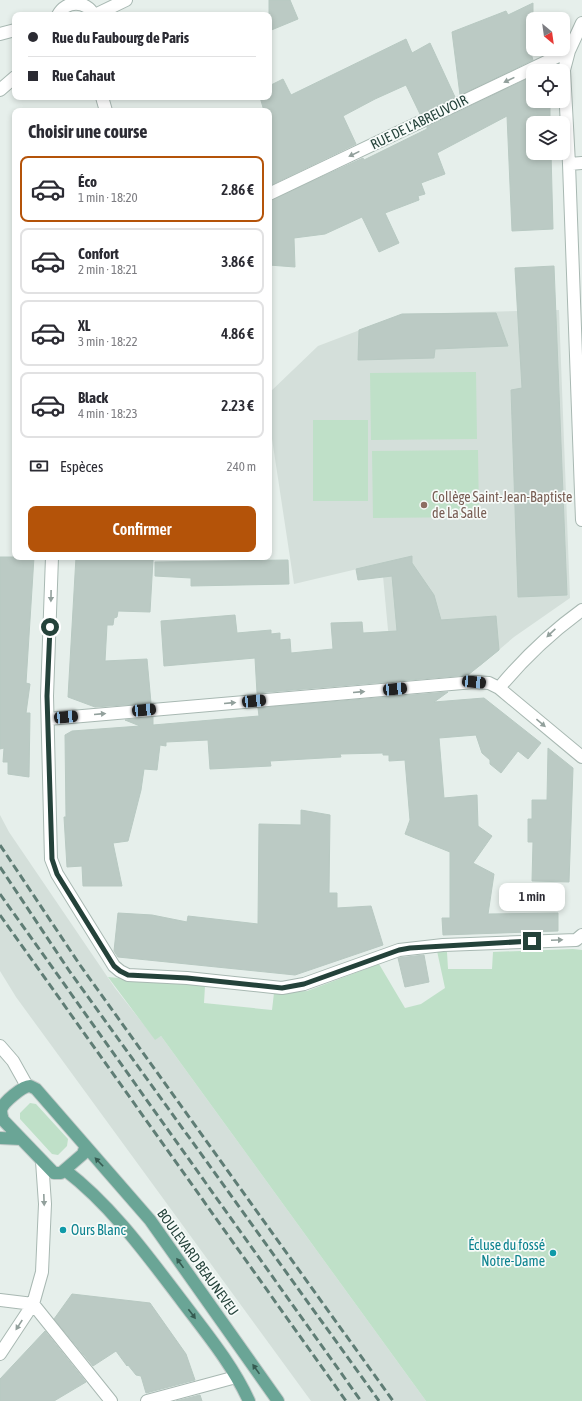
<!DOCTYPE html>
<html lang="fr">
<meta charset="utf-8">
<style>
body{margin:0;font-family:"Asap Condensed",sans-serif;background:#f2f2f3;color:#2b2b33;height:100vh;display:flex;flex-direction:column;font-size:15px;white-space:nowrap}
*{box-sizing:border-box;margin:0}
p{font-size:13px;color:#7c7c81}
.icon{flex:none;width:22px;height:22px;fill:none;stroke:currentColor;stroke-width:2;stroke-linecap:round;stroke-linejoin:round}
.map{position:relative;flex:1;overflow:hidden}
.drawer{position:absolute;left:12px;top:108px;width:260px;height:452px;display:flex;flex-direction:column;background:#fff;border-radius:8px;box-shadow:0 2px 6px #0003}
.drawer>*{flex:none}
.top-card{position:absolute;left:12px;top:12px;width:260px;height:88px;border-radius:8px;box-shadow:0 2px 6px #0003;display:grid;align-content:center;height:88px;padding:0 16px;background:#fff}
.needle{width:26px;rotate:151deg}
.fabs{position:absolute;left:526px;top:12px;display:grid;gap:8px}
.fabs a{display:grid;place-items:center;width:44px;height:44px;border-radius:8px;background:#fff;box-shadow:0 2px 6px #0003;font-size:20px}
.end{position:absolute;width:18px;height:18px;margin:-9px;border:5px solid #24423a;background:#fff;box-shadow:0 0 0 2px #fff}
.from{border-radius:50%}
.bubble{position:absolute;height:28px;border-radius:8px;background:#fff;box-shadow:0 2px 6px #0003;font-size:13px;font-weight:600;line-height:28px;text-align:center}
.car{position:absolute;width:12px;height:24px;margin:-12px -6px;border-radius:5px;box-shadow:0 0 3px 1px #0007;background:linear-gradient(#222 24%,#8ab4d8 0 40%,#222 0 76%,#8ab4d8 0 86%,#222 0)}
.top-card b{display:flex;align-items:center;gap:14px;height:38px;font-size:15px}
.top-card b+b{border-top:1px solid #e1e1e2}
.top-card i{width:10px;height:10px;background:#2b2b33}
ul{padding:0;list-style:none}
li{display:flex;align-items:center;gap:12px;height:66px;margin:0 8px 6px;padding:0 8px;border:2px solid #e1e1e2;border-radius:8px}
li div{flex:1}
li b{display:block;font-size:15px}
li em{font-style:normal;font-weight:600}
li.selected{border-color:#b45309}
li>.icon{width:36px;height:36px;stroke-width:1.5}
h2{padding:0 16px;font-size:18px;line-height:48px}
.pay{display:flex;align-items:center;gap:10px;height:44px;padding:0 16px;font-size:15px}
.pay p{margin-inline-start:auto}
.cta{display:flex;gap:8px;margin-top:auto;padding:8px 16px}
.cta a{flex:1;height:46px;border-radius:8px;background:#b45309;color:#fff;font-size:16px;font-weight:600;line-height:46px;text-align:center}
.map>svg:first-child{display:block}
.built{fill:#d4dfda}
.green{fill:#bfe0c8}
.building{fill:#bbcac4;stroke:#b8c9c2}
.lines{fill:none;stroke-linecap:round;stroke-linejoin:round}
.minor-casing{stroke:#a8b8b2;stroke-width:14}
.major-casing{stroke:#c2cac8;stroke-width:14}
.minor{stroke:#fff;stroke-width:12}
.major{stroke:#6aa596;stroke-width:12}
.rail{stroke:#5f7d75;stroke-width:3;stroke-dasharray:8 4;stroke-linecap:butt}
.oneway{fill:#92a09c}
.oneway2{fill:#365b51}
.route{stroke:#24423a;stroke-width:5}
.education-dot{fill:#8d6e63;stroke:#f7fbf9;stroke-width:1.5}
.culture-dot{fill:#0f9aa8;stroke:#f7fbf9;stroke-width:1.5}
.labels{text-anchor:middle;stroke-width:3.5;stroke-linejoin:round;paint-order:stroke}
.street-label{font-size:14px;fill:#24423a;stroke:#f7fbf9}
.education-label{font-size:14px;fill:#785e54;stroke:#f7fbf9;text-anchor:start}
.culture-label{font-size:14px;fill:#0d838f;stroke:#f7fbf9;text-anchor:start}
</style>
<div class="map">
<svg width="582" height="1401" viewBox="0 0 582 1401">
<rect width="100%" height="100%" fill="#e6efeb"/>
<path class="built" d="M559,310l11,288 -56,39 -34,29 -88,7 -9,-97 -9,-11 -80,19 -25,-165v-26l49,-47 84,-32z
M0,815l9,17 106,156 40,51 6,-3 265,365h-115l-295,-404 -16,-26z"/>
<path class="green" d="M476,372l1,67 -106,1 -1,-67z
M313,420h55v81h-55z
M478,450l1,67 -106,1 -1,-67z
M573,949l9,1v451h-156l-265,-365 -6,4 -47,-63 97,9 -1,17 68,7 2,-17 33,-2 72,-27 26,44 16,-4 24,-16 -8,-37 10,1 1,17h44l1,-17z
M30,1103l6,1 32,35 -1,7 -9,9 -6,-1 -32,-35v-6z"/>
<path class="building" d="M269,0h21l8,19 -29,12z
M533,3v31l-7,3 7,23 -73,35 -8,-63 54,-21 2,4z
M406,39l6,14 18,-10 25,54 -35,17 -14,-29 -31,14 -32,17 13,28 -87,42v-75h-5l-4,-14h9v-11l14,-7 8,16z
M533,76v25h17v22h-17v30h18l2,76 -41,2 -5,-115 -70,37 8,21 -24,9 4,11 -7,2 1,4 -34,13 14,30 -20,9 -17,-35 -37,17 -31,4 1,29 -26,-2v-64l94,-43 1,2 63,-31v-2z
M554,266l13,329 -49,2 -7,-207 11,-2 -7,-120z
M496,313l12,33 -73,3 -1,9 -76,2 1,-30 43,-16z
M412,556v7l22,32 7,25 55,-4 3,34 -31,25 -211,18 -2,-35 -91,8 -3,-45 74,-6 2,18 34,-3v4l9,-1v7l10,-1 1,14 42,-4 -2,-26 31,-1 1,11 34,-2 -5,-55 -34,4 -2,-11z
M0,557h34l-8,126 4,1 -4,29h4l-1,64 -21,-3v-12h-5l1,-14 -4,1z
M76,557h72v2l5,1 -3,52 -32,-1 -1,6 -3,1 -1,7h-6l-2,36 42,-2 4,44 -56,4 -27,-10z
M288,560l1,24 -98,2v-8l-36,-2v-14z
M448,692l-14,10 50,-4 57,45 -13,16 -10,-8 -17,22 -11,-9v-4l-8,-7 -6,-18 -37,3 5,60 33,-3 1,31 14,10 -19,27 21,11 -6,40 70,-1v18l-115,4 -1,-17h8v-66l-45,-18 5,-14 -5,-60 -16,1v-6h-6v-2l-43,1 1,3 -71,4 1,5 -61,3 -2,-29 -42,2v4l-6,-1 -3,25 -13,-1 -3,21 -13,51 -15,2 9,43h-39l-1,-20 -15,1 -3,-50h2l-1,-82 7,-4 68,-5 -15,-6 28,-3v8l106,-9 -1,-8z
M548,748l25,20 -4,114 -37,-1 1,-39h-5v-23h4v-19h15z
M301,810l29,5 -1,78h8v15l34,-2 12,39 -88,30 -177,-18 -4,-6 4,-38 34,2 35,7 1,-6 70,8 1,-100 42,1z
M424,955l5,27 -24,5 -7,-29z
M72,1294l78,9 36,51 9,26 -49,13 -5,-17 -5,-1 -8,-10 -1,1 -11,-15 -23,15 -39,-47z
M45,1331l41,51 -32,19h-54v-22z
M200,1395l2,6h-26z"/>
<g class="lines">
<g class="minor-casing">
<path id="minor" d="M58,15c8,-15 28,-15 36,0
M95,15l31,-15
M582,23l-13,28 -5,19 5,94 13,356
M0,34l15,-4
M0,90l15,-13
M102,97l4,14
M569,164l13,-1
M269,194l300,-143
M52,557l-5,139 4,163 6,15 57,92 6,5 8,4 59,3 95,10 22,-4 95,-34 44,-5 133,-5 6,-5
M582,610c-32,23 -58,48 -83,78l83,69
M48,719l426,-37 15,1 10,5
M0,1046l13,15 14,25
M0,1300l33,4 78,97
M0,1354l33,-50 9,-32 3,-68 -3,-43
M147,1401l89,-24"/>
</g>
<g class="major-casing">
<path id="major" d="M0,1138l21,1
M85,1148l-2,6 -22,19h-7l-51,-53c-1,-3 -2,-7 -2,-10 2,-8 22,-24 29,-24l6,3 114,131 128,181
M65,1170c46,35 82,85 117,131 24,32 50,63 67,100"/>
</g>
<use href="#minor" class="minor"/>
<use href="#major" class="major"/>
<path class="rail" d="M0,845l80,120 313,436
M0,867l70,105 309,429
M0,894l361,507
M0,915l346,486"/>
</g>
<defs><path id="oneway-solid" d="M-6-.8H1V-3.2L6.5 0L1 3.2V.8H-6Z"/></defs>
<g class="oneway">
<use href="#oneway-solid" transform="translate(509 80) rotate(154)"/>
<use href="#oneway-solid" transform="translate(354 154) rotate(154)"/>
<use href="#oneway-solid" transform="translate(51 596) rotate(91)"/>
<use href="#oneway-solid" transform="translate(551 633) rotate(137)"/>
<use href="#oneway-solid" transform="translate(359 692) rotate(-5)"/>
<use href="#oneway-solid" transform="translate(230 703) rotate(-5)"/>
<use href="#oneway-solid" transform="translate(100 714) rotate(-5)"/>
<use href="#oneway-solid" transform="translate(541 723) rotate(40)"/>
<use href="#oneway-solid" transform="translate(557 940) rotate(-2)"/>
<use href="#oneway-solid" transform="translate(44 1200) rotate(88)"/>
<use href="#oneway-solid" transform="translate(19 1325) rotate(123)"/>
</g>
<g class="oneway2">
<use href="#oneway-solid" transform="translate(99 1162) rotate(-134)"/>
<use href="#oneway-solid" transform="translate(180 1263) rotate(-126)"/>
<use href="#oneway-solid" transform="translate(192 1314) rotate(53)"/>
<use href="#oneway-solid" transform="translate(256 1369) rotate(-125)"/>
</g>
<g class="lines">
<path class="route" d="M50,627l-3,69 5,163 5,15 57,92 6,5 8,4 59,3 95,10 22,-4 95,-34 11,-2 122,-7"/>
</g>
<circle class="education-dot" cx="424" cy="505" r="4"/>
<g class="culture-dot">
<circle cx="63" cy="1230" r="4"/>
<circle cx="553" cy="1253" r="4"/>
</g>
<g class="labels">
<g class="street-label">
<text transform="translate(419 122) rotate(-26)" y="5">RUE DE L'ABREUVOIR</text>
<text transform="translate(198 1262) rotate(54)" y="5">BOULEVARD BEAUNEVEU</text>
</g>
<g class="education-label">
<text x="432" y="502">Collège Saint-Jean-Baptiste<tspan x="432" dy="16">de La Salle</tspan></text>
</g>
<g class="culture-label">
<text x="71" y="1235">Ours Blanc</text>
<text x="545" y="1250" text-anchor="end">Écluse du fossé<tspan x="545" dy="16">Notre-Dame</tspan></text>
</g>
</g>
</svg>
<div class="fabs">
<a><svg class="needle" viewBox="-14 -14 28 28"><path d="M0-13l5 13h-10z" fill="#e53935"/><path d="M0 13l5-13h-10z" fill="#7c7c81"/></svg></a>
<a><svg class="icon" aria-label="locate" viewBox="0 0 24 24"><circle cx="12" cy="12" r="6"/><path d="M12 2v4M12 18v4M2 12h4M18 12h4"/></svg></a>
<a><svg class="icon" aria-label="layers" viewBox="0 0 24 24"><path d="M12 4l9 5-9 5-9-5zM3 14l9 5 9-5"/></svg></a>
</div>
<i class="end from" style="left:50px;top:627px"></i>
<i class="end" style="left:532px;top:941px"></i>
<div class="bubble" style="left:499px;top:883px;width:66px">1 min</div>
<i class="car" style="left:474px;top:682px;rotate:95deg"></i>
<i class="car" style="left:395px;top:689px;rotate:85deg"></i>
<i class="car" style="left:254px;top:701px;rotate:85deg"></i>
<i class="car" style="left:144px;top:710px;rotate:85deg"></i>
<i class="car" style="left:66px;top:717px;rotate:85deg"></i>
<div class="top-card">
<b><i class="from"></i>Rue du Faubourg de Paris</b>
<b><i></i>Rue Cahaut</b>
</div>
<section class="drawer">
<h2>Choisir une course</h2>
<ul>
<li class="selected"><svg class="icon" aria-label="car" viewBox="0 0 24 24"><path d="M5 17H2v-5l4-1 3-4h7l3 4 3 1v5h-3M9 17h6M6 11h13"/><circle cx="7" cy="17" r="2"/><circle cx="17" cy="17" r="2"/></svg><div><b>Éco</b><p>1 min · 18:20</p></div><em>2.86 €</em></li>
<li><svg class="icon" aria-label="car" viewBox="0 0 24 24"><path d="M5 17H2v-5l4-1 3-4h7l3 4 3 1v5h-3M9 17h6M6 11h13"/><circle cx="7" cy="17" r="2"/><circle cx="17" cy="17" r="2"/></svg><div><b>Confort</b><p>2 min · 18:21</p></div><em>3.86 €</em></li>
<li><svg class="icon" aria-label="car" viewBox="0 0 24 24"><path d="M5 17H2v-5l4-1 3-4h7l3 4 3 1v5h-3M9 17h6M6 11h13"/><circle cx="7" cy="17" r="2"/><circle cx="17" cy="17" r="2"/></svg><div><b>XL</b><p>3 min · 18:22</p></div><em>4.86 €</em></li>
<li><svg class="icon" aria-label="car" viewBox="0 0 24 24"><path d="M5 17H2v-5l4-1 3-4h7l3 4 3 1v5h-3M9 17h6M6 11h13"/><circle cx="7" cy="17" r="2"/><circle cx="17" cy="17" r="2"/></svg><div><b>Black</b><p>4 min · 18:23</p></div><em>2.23 €</em></li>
</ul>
<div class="pay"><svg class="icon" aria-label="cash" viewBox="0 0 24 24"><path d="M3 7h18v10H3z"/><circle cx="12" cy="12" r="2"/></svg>Espèces<p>240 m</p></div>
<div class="cta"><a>Confirmer</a></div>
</section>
</div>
